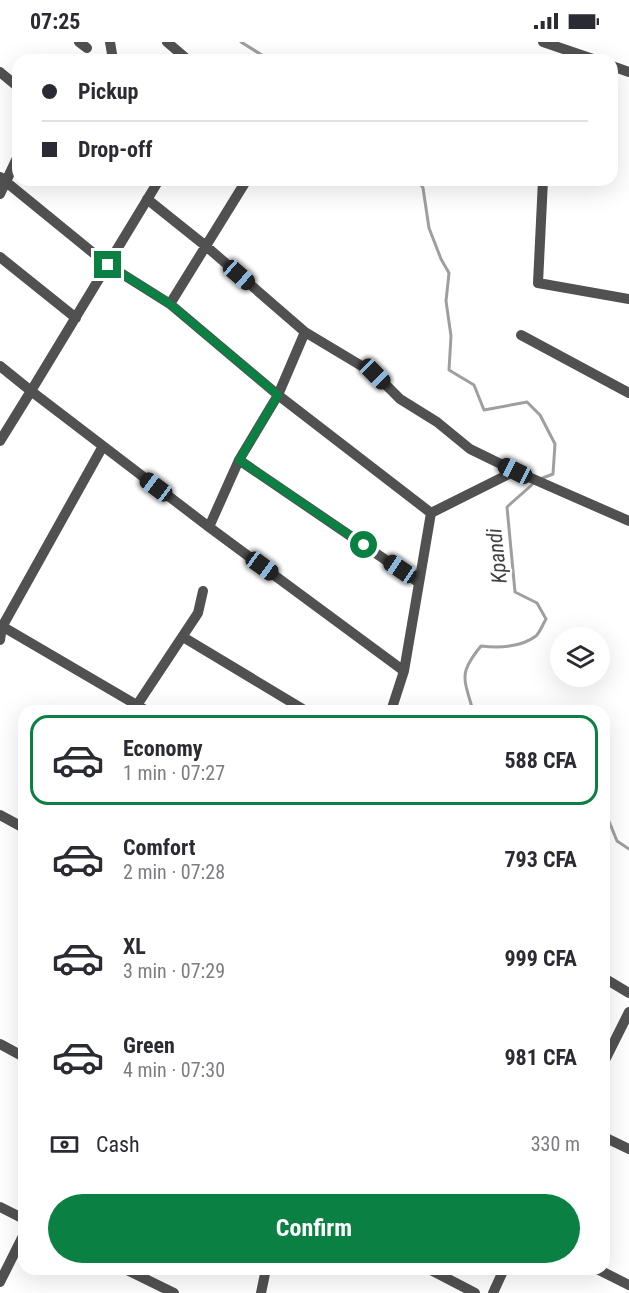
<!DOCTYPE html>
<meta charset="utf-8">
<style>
body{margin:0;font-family:"Roboto Condensed",sans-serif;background:#f2f2f3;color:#2b2b33;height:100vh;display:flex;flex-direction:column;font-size:22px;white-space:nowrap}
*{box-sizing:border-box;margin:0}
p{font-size:20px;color:#7c7c81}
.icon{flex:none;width:33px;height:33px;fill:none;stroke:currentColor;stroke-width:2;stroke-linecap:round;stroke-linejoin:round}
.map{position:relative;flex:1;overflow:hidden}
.side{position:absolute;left:18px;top:663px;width:592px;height:570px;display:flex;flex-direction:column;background:#fff;border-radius:18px;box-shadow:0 6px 24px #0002}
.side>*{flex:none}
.top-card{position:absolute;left:12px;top:12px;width:606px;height:132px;border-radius:18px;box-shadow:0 6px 24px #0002;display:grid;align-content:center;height:132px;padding:0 30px;background:#fff}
.controls{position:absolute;left:550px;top:585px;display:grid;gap:12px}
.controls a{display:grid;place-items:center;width:60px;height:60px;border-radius:50%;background:#fff;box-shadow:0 6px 24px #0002;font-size:30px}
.end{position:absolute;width:27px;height:27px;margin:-14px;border:8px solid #0b8043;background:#fff;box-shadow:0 0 0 3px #fff}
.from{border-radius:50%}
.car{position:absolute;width:18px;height:36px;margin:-18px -9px;border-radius:8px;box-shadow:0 0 4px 2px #0007;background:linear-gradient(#222 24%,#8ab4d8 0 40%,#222 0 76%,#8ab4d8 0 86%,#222 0)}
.top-card b{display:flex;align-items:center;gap:21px;height:57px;font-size:22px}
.top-card b+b{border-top:2px solid #e1e1e2}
.top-card i{width:15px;height:15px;background:#2b2b33}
ul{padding:10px 0 0;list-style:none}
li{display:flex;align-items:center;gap:18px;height:90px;margin:0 12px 9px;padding:0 18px;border:3px solid transparent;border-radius:18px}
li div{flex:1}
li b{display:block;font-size:22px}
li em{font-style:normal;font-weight:700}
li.active{border-color:#0b8043}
li>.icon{width:54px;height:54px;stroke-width:1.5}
.pay{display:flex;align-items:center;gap:15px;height:66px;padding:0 30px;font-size:22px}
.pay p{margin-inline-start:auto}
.action{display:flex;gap:12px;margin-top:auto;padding:12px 30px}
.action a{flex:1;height:69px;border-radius:36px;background:#0b8043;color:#fff;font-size:24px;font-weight:700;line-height:69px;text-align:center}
.status{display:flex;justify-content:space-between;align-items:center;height:42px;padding:0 30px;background:#fff;direction:ltr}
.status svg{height:16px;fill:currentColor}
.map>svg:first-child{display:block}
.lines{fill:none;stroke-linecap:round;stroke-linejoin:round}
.stream{stroke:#9f9f9f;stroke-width:3}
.street{stroke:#515151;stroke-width:10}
.route{stroke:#0b8043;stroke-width:8}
.labels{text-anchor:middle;stroke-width:4.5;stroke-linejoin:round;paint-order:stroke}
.water-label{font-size:21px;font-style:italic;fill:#404040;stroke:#fff}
</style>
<div class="status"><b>07:25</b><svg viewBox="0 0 49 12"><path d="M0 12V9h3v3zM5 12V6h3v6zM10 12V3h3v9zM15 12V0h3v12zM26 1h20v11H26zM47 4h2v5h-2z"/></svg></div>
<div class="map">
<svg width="629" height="1251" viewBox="0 0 629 1251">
<rect width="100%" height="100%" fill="#fff"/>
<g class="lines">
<path class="stream" d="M241,0l24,15 24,3
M297,18l12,-4 9,4
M418,138l5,8 6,40 12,31 8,14 -3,28 5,35 -2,34 25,15 10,25 43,-8 13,13 15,29 -2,30 -13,5
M473,669c-9,-33 -15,-37 8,-65 18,2 39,2 55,-10 4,-4 7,-12 10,-17l-9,-16 -22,-11 -8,-85 27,-24
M604,767l13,32 12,8"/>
<path class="street" d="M79,0l8,6
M110,0l3,18
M167,0l21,18
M543,0l53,18
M612,24l17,6
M0,30l18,15
M0,135l108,88 62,39 108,91 153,118
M543,138l-5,103 91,16
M0,152l18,-38
M147,157l60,48 98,85 70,42 25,25 37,23 33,27 45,22
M0,215l76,61
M170,262l76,-123 -2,-1
M521,293l108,58
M0,324l31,25 128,-211
M0,399l31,-50 178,136 195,144
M239,418l179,122
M431,471l84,-42 114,50
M209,485l30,-67 39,-65 27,-63
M0,583l147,86
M183,595l123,74
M0,598l2,-13 101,-181
M137,663l61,-92 5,-22
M391,669l13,-40 27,-158
M0,773l24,13
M604,936l25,15
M0,1002l24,13
M604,1020l25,-50
M604,1095l25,12
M0,1165l24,12
M125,1227l49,24
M429,1227l46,24
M597,1227l32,16
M0,1240l24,-48
M261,1251l5,-24
M493,1251l11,-24"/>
</g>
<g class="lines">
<path class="route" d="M108,223l62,39 108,91 -39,65 125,85"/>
</g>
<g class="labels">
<g class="water-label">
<text transform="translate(497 514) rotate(-96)" y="7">Kpandi</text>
</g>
</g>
</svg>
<div class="controls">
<a><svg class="icon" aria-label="layers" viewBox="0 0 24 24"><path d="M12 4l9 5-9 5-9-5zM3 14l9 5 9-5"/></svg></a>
</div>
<i class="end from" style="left:364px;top:503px"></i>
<i class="end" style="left:108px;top:223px"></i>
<i class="car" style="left:239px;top:233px;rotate:131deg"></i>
<i class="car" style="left:375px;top:332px;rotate:135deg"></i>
<i class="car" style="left:515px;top:429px;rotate:296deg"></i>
<i class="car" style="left:156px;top:445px;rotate:307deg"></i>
<i class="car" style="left:262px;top:524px;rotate:126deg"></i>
<i class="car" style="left:400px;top:527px;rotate:304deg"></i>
<div class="top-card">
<b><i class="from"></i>Pickup</b>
<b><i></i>Drop-off</b>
</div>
<section class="side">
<ul>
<li class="active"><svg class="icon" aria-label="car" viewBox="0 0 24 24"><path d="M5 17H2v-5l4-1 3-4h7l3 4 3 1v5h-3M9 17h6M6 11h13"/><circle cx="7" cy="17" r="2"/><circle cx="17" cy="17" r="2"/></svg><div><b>Economy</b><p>1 min · 07:27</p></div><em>588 CFA</em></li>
<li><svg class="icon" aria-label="car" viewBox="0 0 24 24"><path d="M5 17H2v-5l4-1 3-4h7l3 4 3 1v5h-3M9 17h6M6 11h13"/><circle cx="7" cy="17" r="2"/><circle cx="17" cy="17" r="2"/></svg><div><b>Comfort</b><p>2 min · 07:28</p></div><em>793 CFA</em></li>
<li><svg class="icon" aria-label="car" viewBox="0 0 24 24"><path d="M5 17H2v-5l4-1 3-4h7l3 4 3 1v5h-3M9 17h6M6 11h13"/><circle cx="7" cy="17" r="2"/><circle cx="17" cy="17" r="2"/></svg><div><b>XL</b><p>3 min · 07:29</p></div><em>999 CFA</em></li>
<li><svg class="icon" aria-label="car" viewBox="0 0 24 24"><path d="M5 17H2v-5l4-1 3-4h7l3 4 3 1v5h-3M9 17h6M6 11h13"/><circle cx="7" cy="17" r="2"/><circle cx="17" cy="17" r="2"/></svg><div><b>Green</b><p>4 min · 07:30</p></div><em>981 CFA</em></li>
</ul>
<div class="pay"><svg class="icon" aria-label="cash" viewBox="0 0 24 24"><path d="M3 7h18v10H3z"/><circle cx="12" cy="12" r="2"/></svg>Cash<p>330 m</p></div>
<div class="action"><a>Confirm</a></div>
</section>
</div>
